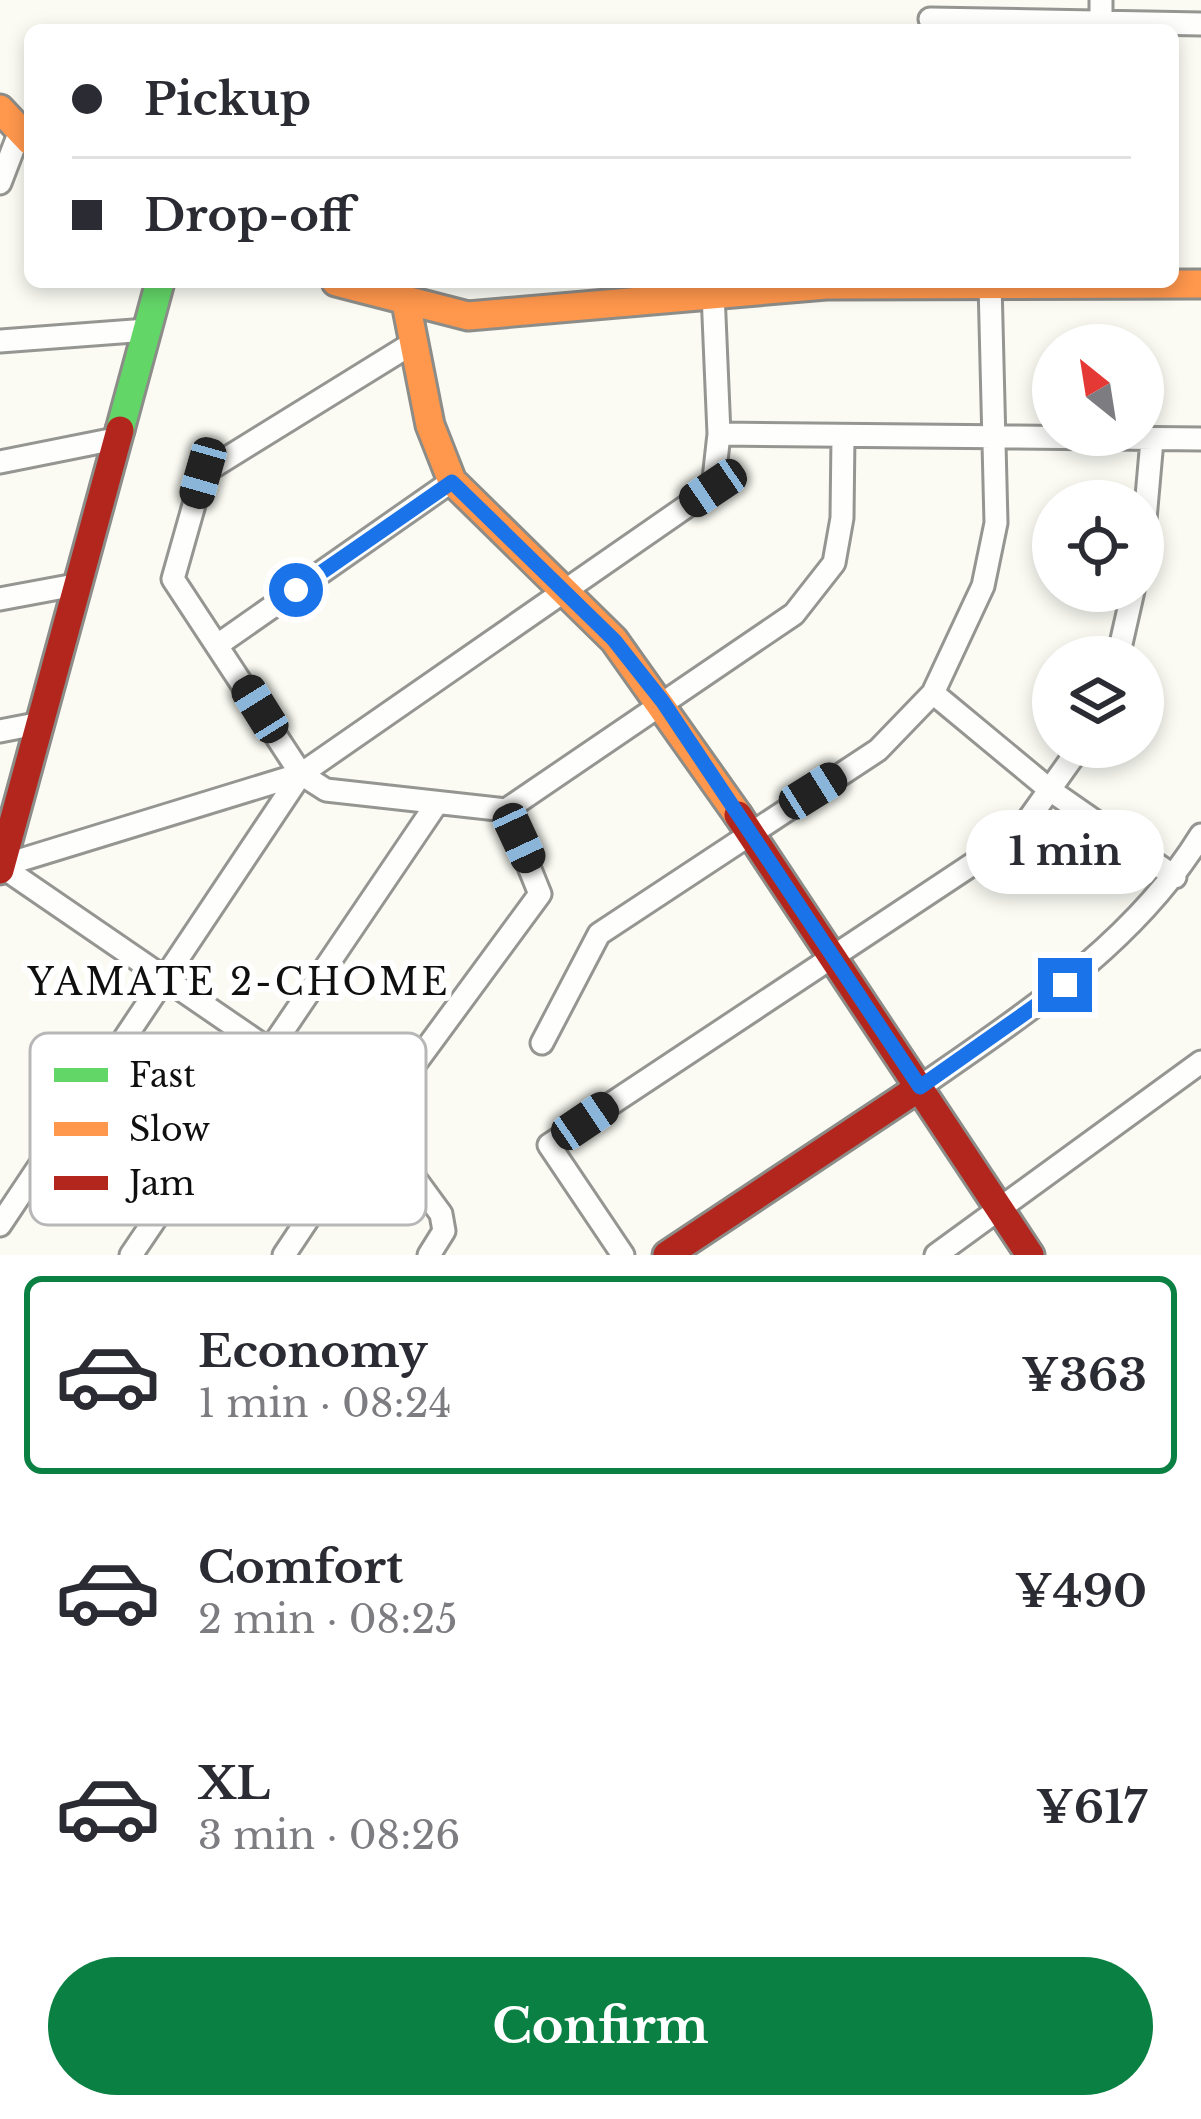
<!DOCTYPE html>
<meta charset="utf-8">
<style>
body{margin:0;font-family:"Libre Baskerville",serif;background:#f2f2f3;color:#2b2b33;height:100vh;display:flex;flex-direction:column;font-size:45px;white-space:nowrap}
*{box-sizing:border-box;margin:0}
p{font-size:39px;color:#7c7c81}
.icon{flex:none;width:66px;height:66px;fill:none;stroke:currentColor;stroke-width:2;stroke-linecap:round;stroke-linejoin:round}
.map{position:relative;height:1255px;overflow:hidden}
.sheet{display:flex;flex-direction:column;background:#fff;flex:1}
.sheet>*{flex:none}
.guide{position:absolute;left:24px;top:24px;width:1155px;height:264px;border-radius:18px;box-shadow:0 6px 18px #0003;display:grid;align-content:center;height:264px;padding:0 48px;background:#fff}
.needle{width:78px;rotate:330deg}
.controls{position:absolute;left:1032px;top:324px;display:grid;gap:24px}
.controls a{display:grid;place-items:center;width:132px;height:132px;border-radius:50%;background:#fff;box-shadow:0 6px 18px #0003;font-size:60px}
.end{position:absolute;width:54px;height:54px;margin:-27px;border:15px solid #1a73e8;background:#fff;box-shadow:0 0 0 6px #fff}
.from{border-radius:50%}
.bubble{position:absolute;height:84px;border-radius:42px;background:#fff;box-shadow:0 6px 18px #0003;font-size:39px;font-weight:700;line-height:84px;text-align:center}
.car{position:absolute;width:36px;height:72px;margin:-36px -18px;border-radius:15px;box-shadow:0 0 9px 3px #0007;background:linear-gradient(#222 24%,#8ab4d8 0 40%,#222 0 76%,#8ab4d8 0 86%,#222 0)}
.guide b{display:flex;align-items:center;gap:42px;height:114px;font-size:45px}
.guide b+b{border-top:3px solid #e1e1e2}
.guide i{width:30px;height:30px;background:#2b2b33}
ul{padding:21px 0 0;list-style:none}
li{display:flex;align-items:center;gap:36px;height:198px;margin:0 24px 18px;padding:0 24px;border:6px solid transparent;border-radius:18px}
li div{flex:1}
li b{display:block;font-size:45px}
li em{font-style:normal;font-weight:700}
li.current{border-color:#0b8043}
li>.icon{width:108px;height:108px;stroke-width:1.5}
.cta{display:flex;gap:24px;margin-top:auto;padding:24px 48px}
.cta a{flex:1;height:138px;border-radius:72px;background:#0b8043;color:#fff;font-size:48px;font-weight:700;line-height:138px;text-align:center}
.map>svg:first-child{display:block}
.lines{fill:none;stroke-linecap:round;stroke-linejoin:round}
.street-casing{stroke:#959592;stroke-width:27}
.fast-casing{stroke:#8c8c89;stroke-width:33}
.slow-casing{stroke:#8c8c89;stroke-width:33}
.jam-casing{stroke:#8c8c89;stroke-width:33}
.street{stroke:#fefefd;stroke-width:21}
.fast{stroke:#63d668;stroke-width:27}
.slow{stroke:#ff974d;stroke-width:27}
.jam{stroke:#b3261e;stroke-width:27}
.route{stroke:#1a73e8;stroke-width:15}
.labels{text-anchor:middle;stroke-width:12;stroke-linejoin:round;paint-order:stroke}
.neighbourhood-label{font-size:36px;letter-spacing:3px;fill:#0f0f0f;stroke:#fff}
.key{fill:#fff;stroke:#b7b7b7;stroke-width:3}
.key-label{font-size:33px;fill:#0f0f0f}
</style>
<div class="map">
<svg width="1201" height="1255" viewBox="0 0 1201 1255">
<rect width="100%" height="100%" fill="#fbfbf4"/>
<g class="lines">
<g class="street-casing">
<path id="street" d="M930,19l271,5
M1101,30v-30
M0,183l20,-52
M0,341l147,-11
M413,343l-210,130 -30,106 128,195 25,16 180,20 288,-196 40,-51 8,-45 1,-82
M719,434l482,5
M0,462l120,-24
M1143,542l9,-102
M0,599l75,-14
M219,644l233,-163
M1118,657l15,-66
M933,693l117,97 125,87
M0,731l36,-7
M1,866l300,-92 412,-286 6,-54 -6,-141
M1,866l372,255 68,93 3,17 -15,24
M542,1043l57,-109 279,-184 55,-57 50,-107 13,-63 -6,-240
M920,1087c103,-72 214,-143 281,-252
M0,1225l301,-451
M131,1255l304,-449
M284,1255l89,-134 167,-227 -34,-84
M623,1255l-74,-110 469,-311 62,-87
M936,1255l265,-193"/>
</g>
<g class="fast-casing">
<path id="fast" d="M120,430l40,-148"/>
</g>
<g class="slow-casing">
<path id="slow" d="M0,109l30,32
M336,282l132,34 358,-31 375,-1
M406,303l24,122 22,56 162,159 124,175"/>
</g>
<g class="jam-casing">
<path id="jam" d="M738,815l292,440
M0,870l120,-440
M667,1255l253,-168"/>
</g>
<use href="#street" class="street"/>
<use href="#fast" class="fast"/>
<use href="#slow" class="slow"/>
<use href="#jam" class="jam"/>
</g>
<g class="lines">
<path class="route" d="M296,590l156,-108 162,158 49,62 257,385 145,-102"/>
</g>
<g class="labels">
<g class="neighbourhood-label">
<text x="239" y="995">YAMATE 2-CHOME</text>
</g>
</g>
<rect x="30" y="1033" width="396" height="192" rx="18" class="key"/>
<rect x="54" y="1068" width="54" height="14" fill="#63d668"/>
<rect x="54" y="1122" width="54" height="14" fill="#ff974d"/>
<rect x="54" y="1176" width="54" height="14" fill="#b3261e"/>
<g class="key-label">
<text x="129" y="1087">Fast</text>
<text x="129" y="1141">Slow</text>
<text x="129" y="1195">Jam</text>
</g>
</svg>
<div class="controls">
<a><svg class="needle" viewBox="-14 -14 28 28"><path d="M0-13l5 13h-10z" fill="#e53935"/><path d="M0 13l5-13h-10z" fill="#7c7c81"/></svg></a>
<a><svg class="icon" aria-label="locate" viewBox="0 0 24 24"><circle cx="12" cy="12" r="6"/><path d="M12 2v4M12 18v4M2 12h4M18 12h4"/></svg></a>
<a><svg class="icon" aria-label="layers" viewBox="0 0 24 24"><path d="M12 4l9 5-9 5-9-5zM3 14l9 5 9-5"/></svg></a>
</div>
<i class="end from" style="left:296px;top:590px"></i>
<i class="end" style="left:1065px;top:985px"></i>
<div class="bubble" style="left:966px;top:810px;width:198px">1 min</div>
<i class="car" style="left:203px;top:473px;rotate:196deg"></i>
<i class="car" style="left:713px;top:488px;rotate:236deg"></i>
<i class="car" style="left:260px;top:709px;rotate:328deg"></i>
<i class="car" style="left:813px;top:791px;rotate:58deg"></i>
<i class="car" style="left:519px;top:838px;rotate:155deg"></i>
<i class="car" style="left:585px;top:1121px;rotate:56deg"></i>
<div class="guide">
<b><i class="from"></i>Pickup</b>
<b><i></i>Drop-off</b>
</div>
</div>
<section class="sheet">
<ul>
<li class="current"><svg class="icon" aria-label="car" viewBox="0 0 24 24"><path d="M5 17H2v-5l4-1 3-4h7l3 4 3 1v5h-3M9 17h6M6 11h13"/><circle cx="7" cy="17" r="2"/><circle cx="17" cy="17" r="2"/></svg><div><b>Economy</b><p>1 min · 08:24</p></div><em>¥363</em></li>
<li><svg class="icon" aria-label="car" viewBox="0 0 24 24"><path d="M5 17H2v-5l4-1 3-4h7l3 4 3 1v5h-3M9 17h6M6 11h13"/><circle cx="7" cy="17" r="2"/><circle cx="17" cy="17" r="2"/></svg><div><b>Comfort</b><p>2 min · 08:25</p></div><em>¥490</em></li>
<li><svg class="icon" aria-label="car" viewBox="0 0 24 24"><path d="M5 17H2v-5l4-1 3-4h7l3 4 3 1v5h-3M9 17h6M6 11h13"/><circle cx="7" cy="17" r="2"/><circle cx="17" cy="17" r="2"/></svg><div><b>XL</b><p>3 min · 08:26</p></div><em>¥617</em></li>
</ul>
<div class="cta"><a>Confirm</a></div>
</section>
